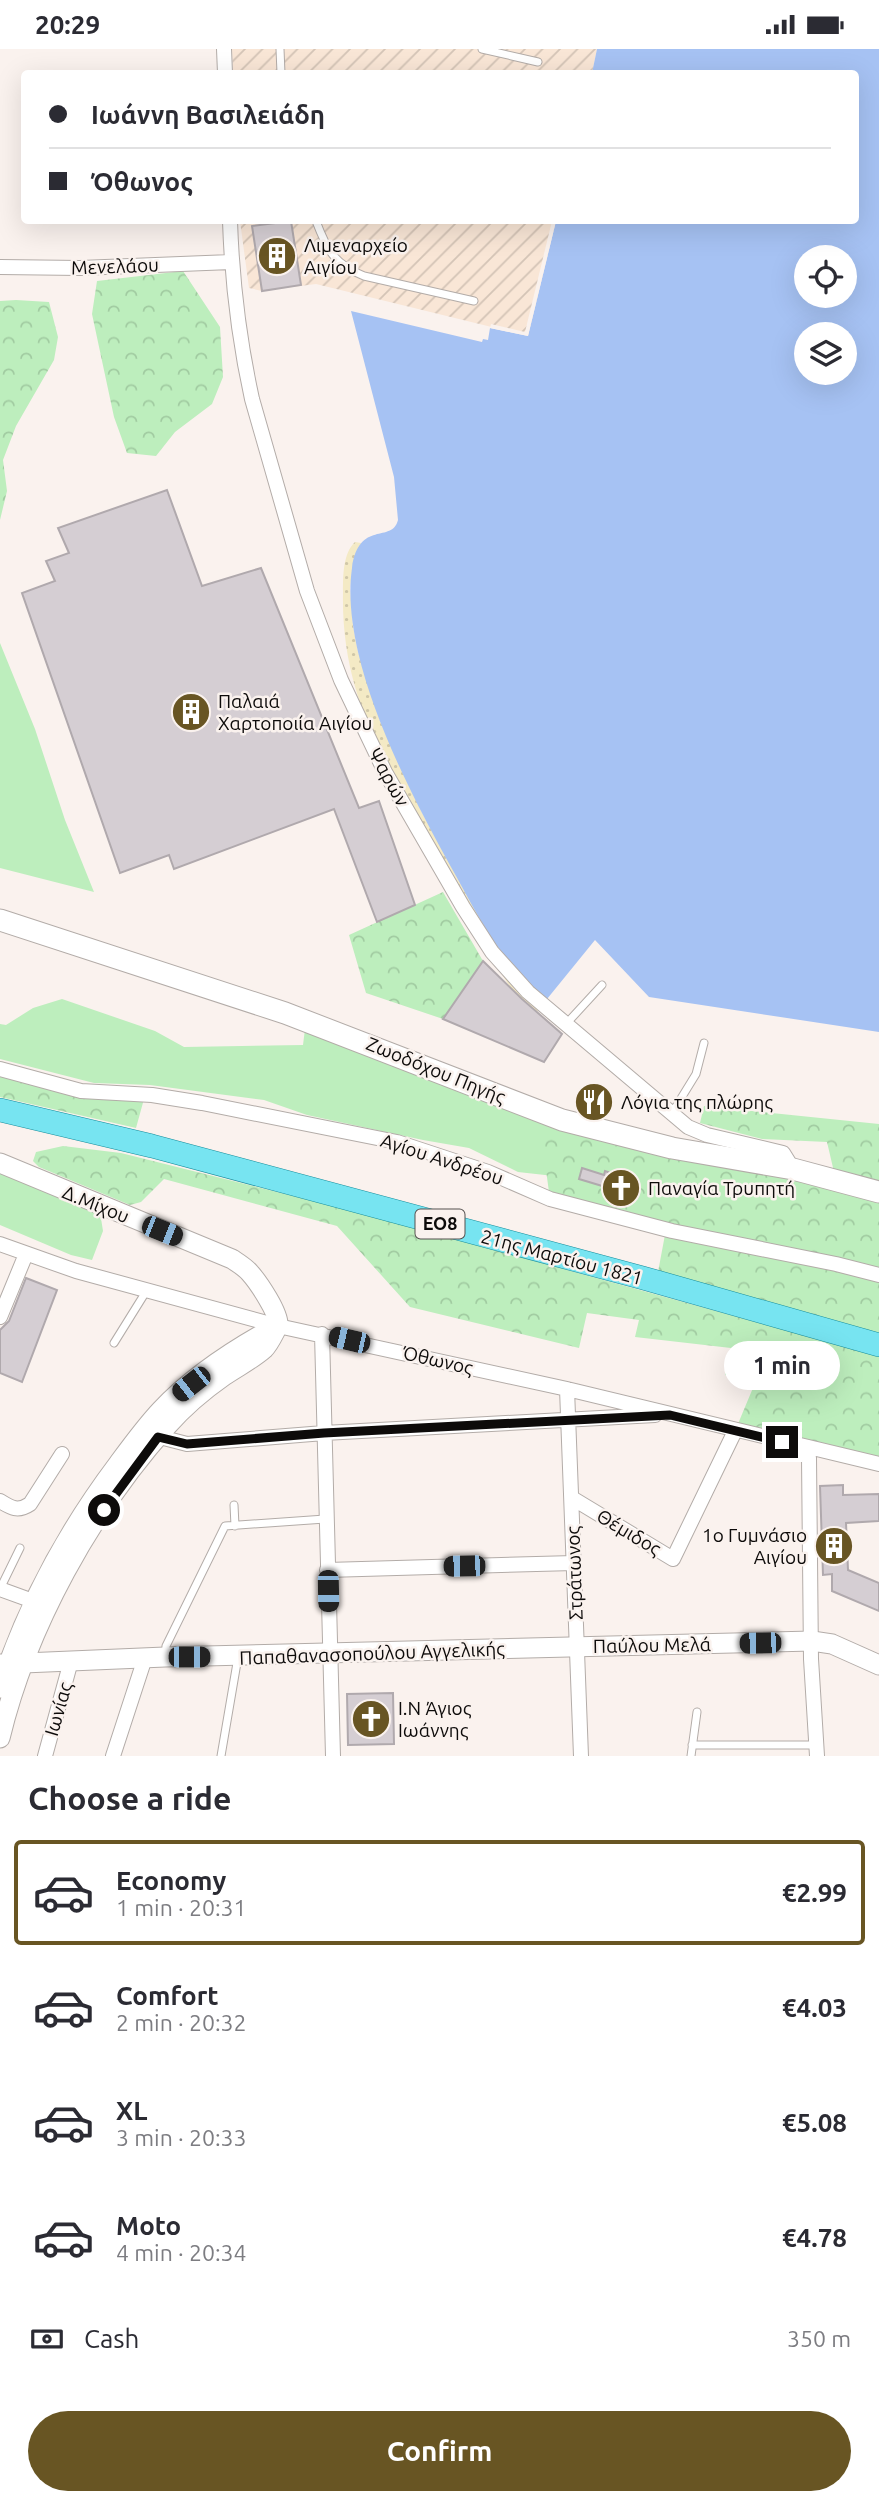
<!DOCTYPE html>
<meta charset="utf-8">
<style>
body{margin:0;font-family:Ubuntu,sans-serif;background:#f2f2f3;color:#2b2b33;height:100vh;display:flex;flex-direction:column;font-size:26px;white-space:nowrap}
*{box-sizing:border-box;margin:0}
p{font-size:23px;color:#7c7c81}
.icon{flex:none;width:38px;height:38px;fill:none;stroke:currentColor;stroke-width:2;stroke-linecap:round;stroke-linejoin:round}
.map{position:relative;height:1707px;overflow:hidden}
.sheet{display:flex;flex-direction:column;background:#fff;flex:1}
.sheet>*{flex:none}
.hud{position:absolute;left:21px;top:21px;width:838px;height:154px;border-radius:7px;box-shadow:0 7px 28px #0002;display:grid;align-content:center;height:154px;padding:0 28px;background:#fff}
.fabs{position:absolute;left:794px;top:196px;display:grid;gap:14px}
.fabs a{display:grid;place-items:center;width:63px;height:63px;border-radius:50%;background:#fff;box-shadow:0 7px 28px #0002;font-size:35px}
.end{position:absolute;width:32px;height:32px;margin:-16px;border:9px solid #0d0b0a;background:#fff;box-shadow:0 0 0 4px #fff}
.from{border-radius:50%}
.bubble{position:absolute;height:49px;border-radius:24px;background:#fff;box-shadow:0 7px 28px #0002;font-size:23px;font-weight:700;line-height:49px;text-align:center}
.car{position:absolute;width:21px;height:42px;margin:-21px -10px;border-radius:9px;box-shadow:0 0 5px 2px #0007;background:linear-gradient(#222 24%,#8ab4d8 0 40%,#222 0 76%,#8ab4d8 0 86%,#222 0)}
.hud b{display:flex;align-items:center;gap:24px;height:66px;font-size:26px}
.hud b+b{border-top:2px solid #e1e1e2}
.hud i{width:18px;height:18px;background:#2b2b33}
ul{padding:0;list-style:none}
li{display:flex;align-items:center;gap:21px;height:105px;margin:0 14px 10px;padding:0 14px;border:4px solid transparent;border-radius:7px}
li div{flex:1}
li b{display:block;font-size:26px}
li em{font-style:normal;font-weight:700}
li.active{border-color:#685523}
li>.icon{width:63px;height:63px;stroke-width:1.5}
h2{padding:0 28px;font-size:32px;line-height:84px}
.pay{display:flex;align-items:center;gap:18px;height:77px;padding:0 28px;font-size:26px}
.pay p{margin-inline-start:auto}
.primary-button{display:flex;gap:14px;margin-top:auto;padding:14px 28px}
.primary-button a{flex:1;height:80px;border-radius:42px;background:#685523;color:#fff;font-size:28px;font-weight:700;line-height:80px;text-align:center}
.status{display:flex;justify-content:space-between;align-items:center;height:49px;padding:0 35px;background:#fff;direction:ltr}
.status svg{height:19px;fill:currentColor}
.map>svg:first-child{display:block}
.industrial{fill:url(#industrial-furrows)}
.grass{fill:#bdeebd}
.forest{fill:url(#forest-crowns)}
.sand{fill:url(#sand-dots)}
.water{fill:#a6c2f3;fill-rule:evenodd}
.pier{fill:#faf2ee}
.building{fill:#d5ced3;stroke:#b0a9ad;stroke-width:2}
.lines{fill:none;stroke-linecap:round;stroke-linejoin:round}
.service-casing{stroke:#b3aca8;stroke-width:9}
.minor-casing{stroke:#b3aca8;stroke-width:16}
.tertiary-casing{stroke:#b3aca8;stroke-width:21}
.secondary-casing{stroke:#b3aca8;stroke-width:23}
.primary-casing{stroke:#178c9a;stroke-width:24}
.service{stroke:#fff;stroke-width:7}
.minor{stroke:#fff;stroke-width:14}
.tertiary{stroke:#fff;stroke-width:19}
.secondary{stroke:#fff;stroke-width:21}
.primary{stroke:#77e4f1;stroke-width:23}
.route{stroke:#0d0b0a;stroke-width:9}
.labels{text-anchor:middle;stroke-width:5;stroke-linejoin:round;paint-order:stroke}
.shield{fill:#faf2ee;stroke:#54504e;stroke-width:2}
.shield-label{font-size:18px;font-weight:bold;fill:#0d0b0a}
.poi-label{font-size:19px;fill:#0d0b0a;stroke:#faf2ee;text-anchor:start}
.street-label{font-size:19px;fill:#0d0b0a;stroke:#faf2ee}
</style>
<div class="status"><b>20:29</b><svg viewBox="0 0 49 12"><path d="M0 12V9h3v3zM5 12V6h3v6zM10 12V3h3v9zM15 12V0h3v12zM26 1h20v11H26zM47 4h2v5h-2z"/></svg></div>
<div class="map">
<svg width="879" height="1707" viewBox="0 0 879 1707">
<defs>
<pattern id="industrial-furrows" width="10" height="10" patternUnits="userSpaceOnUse" patternTransform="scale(1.75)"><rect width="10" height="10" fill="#f9e6d6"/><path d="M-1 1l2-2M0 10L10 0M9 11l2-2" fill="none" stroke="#d4c4b6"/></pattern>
<pattern id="forest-crowns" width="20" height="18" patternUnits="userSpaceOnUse" patternTransform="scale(1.75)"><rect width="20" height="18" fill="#bdeebd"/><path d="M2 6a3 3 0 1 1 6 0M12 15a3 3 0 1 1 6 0" fill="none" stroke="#a1cba1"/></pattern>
<pattern id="sand-dots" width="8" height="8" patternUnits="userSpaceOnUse" patternTransform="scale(1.75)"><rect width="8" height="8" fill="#f4eac5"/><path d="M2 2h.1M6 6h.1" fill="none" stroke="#d0c7a8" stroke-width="1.8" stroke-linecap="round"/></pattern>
</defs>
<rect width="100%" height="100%" fill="#faf2ee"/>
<path class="industrial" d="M232,0h365l-5,24h-359z
M240,172h316l-28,115 -212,-52 -54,7 -13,-3z"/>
<path class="grass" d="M0,594l35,86 30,91 29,72 -94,-24z
M62,950l93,32 29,16 119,-2 2,-16 245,94 4,53 -36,-4 -49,-24 -46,-8 -116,-25 -43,-15 -114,-15 -56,-2 -94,-24v-35l6,1 27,-17z
M0,1121l100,42 3,19 -11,29 -21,-5 -71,-30z"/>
<path class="forest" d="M183,222l37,56 3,50 -11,27 -37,28 -19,24 -29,-3 -13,-36 -22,-103 5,-33z
M16,251l33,2 9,35 -4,23 -38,66 -13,34 4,31 -7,29v-219z
M443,843l40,69 -40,58 -77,-26 -17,-58z
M0,1027l144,23 -8,29 -136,-31z
M704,1057l175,18v61l-45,-13 -7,-30 -65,-3 -62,-16z
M539,1070l67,23 69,16 7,-3 197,44v145l-221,-72 9,-48 -118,-32z
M63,1097l58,7 236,59 522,144v108l-144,-33 20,-48 -30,-8 6,-27 -96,-11 4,-17 -52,-7 -8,35 -169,-41 -73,-81 -173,-47 -23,23 -11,3 -91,-38 -6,-6 3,-9z"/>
<path class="sand" d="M355,493l6,1 -9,29 -2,16 3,38 5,26 62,157 46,85 40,64 41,41 -12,15 -25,-27 -17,-27c-24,-44 -48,-88 -72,-132 -44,-80 -80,-141 -78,-236 0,-16 0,-39 12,-50z"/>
<path class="water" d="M597,0h282v983l-230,-35 -54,-57 -48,59c-42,-30 -67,-79 -91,-123 -38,-68 -80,-148 -98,-224 -6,-27 -10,-56 -6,-84 7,-49 40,-24 46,-48l-4,-43 -43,-166 131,31 1,-3 5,1 2,-12 38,8 28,-115h300v-148h-264zM807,208h38v39h-38zM807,285h38v39h-38z"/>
<path class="pier" d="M552,172h4l-28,115 -38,-8 1,-4 34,8z"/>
<path class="building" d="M291,172l10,64 -39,6 -10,-65z
M167,441l35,96 59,-18 98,240 20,-7 36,104 -38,17 -43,-113 -160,60 -5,-14 -49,18 -98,-280 33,-12 -9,-20 23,-8 -11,-25z
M483,912l39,38 40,35 -18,28 -101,-43z
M582,1119l22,7 1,-4 31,10 -4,14 -53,-16z
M26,1229l31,12 -35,92 -22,-9v-43l9,-9z
M843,1436v10l36,-1v27l-33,2 2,47 31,13v28l-47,-20v-17l-9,1 -3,-89z
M393,1644l1,51 -46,1 -1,-51z"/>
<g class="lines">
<g class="service-casing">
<path id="service" d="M280,0l1,24
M482,0l56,13
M316,172c11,29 18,43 48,55l110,25
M567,974l35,-38
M672,1064l24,-39 8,-31
M114,1294l33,-53
M234,1456l1,21
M0,1540l20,-41
M165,1607l1,-10 59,-120 100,-7
M692,1696h125
M221,1707l17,-99
M691,1707l6,-44"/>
</g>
<g class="minor-casing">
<path id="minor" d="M224,0l1,24
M230,172c2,60 9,119 22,178l55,192 34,89 44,92 78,135 29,45 36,40 160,135 19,8 76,18 10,16
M0,218l80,1 151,-6
M0,1020l81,22 71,4 50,8 195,39 91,30 62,27 122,32 164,33 43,11
M0,1195l76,27 202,55 289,63 312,75
M0,1268l26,-63
M322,1285l11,422
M567,1340l14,367
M152,1386l35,9 137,-11 331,-18
M806,1398l3,11 2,201 6,97
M572,1449l101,61 62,-128
M0,1452c11,7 18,11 30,3l32,-50
M327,1521l247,-7
M0,1540l33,12
M45,1707l26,-95
M113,1707l32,-98"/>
</g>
<g class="tertiary-casing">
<path id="tertiary" d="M0,1114l232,96c6,4 13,8 18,14 8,9 30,41 28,53
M0,1615l165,-7 647,-16 20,3 47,21
M0,1639c27,-82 66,-155 118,-224 14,-19 27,-37 43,-54 32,-34 75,-62 116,-84
M0,1689c27,-112 91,-227 168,-313 16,-18 36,-35 56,-49 13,-9 29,-17 40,-27 6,-6 10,-16 14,-23"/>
</g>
<g class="secondary-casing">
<path id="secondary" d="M0,871l285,93 277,107 110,28 121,21 86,23"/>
</g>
<g class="primary-casing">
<path id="primary" d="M0,1061l152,36 491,132 236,67"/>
</g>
<use href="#service" class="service"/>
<use href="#minor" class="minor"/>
<use href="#tertiary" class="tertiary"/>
<use href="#secondary" class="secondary"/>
<use href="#primary" class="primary"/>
</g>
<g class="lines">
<path class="route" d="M104,1461l54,-73 29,7 137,-11 346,-18 112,27"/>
</g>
<defs>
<g id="building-disc" transform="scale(2.0125)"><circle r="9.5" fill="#685523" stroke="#faf2ee"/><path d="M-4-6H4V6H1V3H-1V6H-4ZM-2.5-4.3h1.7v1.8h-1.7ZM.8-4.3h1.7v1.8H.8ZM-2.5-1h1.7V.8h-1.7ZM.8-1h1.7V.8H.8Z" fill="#fff"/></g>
<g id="restaurant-disc" transform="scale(2.0125)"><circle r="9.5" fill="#685523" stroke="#faf2ee"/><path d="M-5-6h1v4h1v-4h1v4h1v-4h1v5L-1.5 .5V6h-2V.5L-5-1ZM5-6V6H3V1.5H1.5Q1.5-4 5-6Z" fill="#fff"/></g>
<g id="church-disc" transform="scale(2.0125)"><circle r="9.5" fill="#685523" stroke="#faf2ee"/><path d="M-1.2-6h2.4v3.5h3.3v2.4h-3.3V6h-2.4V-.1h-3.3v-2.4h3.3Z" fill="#fff"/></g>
</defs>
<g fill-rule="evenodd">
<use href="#building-disc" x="277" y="207"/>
<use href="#building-disc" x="191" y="663"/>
<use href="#restaurant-disc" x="594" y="1053"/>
<use href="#church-disc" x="621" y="1139"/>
<use href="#building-disc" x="834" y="1497"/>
<use href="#church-disc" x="371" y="1670"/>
</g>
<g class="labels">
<rect class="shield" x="415.5" y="1160.5" width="49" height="29" rx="5"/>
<g class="shield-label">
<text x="440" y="1181">ΕΟ8</text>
</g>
<g class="poi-label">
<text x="304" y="203">Λιμεναρχείο<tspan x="304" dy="22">Αιγίου</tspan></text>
<text x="218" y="659">Παλαιά<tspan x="218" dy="22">Χαρτοποιία Αιγίου</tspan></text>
<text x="621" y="1060">Λόγια της πλώρης</text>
<text x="648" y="1146">Παναγία Τρυπητή</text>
<text x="807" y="1493" text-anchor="end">1ο Γυμνάσιο<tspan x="807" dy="22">Αιγίου</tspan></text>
<text x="398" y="1666">Ι.Ν Άγιος<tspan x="398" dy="22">Ιωάννης</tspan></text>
</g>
<g class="street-label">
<text transform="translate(115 217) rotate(-2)" y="7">Μενελάου</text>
<text transform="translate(389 728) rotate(61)" y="7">Ψαρών</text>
<text transform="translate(436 1021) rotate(22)" y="7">Ζωοδόχου Πηγής</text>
<text transform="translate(442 1110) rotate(18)" y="7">Αγίου Ανδρέου</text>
<text transform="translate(96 1155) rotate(22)" y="7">Δ.Μίχου</text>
<text transform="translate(562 1208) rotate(15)" y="7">21ης Μαρτίου 1821</text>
<text transform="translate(438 1311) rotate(13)" y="7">Όθωνος</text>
<text transform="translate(629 1483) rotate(31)" y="7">Θέμιδος</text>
<text transform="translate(574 1524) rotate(-92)" y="7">Στράτωνος</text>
<text transform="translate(652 1596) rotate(-1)" y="7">Παύλου Μελά</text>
<text transform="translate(372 1604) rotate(-2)" y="7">Παπαθανασοπούλου Αγγελικής</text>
<text transform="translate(58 1660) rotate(-74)" y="7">Ιωνίας</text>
</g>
</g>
</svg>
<div class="fabs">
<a><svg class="icon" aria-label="locate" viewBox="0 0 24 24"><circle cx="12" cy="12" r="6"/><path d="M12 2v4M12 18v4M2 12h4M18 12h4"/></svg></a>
<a><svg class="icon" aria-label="layers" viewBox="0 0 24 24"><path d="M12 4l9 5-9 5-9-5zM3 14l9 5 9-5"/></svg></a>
</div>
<i class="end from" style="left:104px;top:1461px"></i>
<i class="end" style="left:782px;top:1393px"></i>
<div class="bubble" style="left:724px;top:1292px;width:116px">1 min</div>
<i class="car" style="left:162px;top:1182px;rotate:112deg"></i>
<i class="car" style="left:349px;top:1291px;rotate:283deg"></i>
<i class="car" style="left:191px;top:1335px;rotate:232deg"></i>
<i class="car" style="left:464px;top:1517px;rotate:269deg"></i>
<i class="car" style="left:328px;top:1542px;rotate:179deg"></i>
<i class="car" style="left:760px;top:1594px;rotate:269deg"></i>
<i class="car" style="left:189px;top:1608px;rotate:90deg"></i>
<div class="hud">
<b><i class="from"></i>Ιωάννη Βασιλειάδη</b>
<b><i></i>Όθωνος</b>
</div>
</div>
<section class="sheet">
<h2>Choose a ride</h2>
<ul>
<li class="active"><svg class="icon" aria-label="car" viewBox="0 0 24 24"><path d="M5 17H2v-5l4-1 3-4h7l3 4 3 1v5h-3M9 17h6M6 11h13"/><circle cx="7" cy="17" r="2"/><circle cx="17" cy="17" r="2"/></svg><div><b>Economy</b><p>1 min · 20:31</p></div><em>€2.99</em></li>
<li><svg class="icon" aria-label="car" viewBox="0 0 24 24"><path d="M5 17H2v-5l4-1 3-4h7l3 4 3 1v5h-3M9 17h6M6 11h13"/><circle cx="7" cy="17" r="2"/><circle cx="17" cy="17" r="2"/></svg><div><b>Comfort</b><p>2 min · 20:32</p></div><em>€4.03</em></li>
<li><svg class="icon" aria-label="car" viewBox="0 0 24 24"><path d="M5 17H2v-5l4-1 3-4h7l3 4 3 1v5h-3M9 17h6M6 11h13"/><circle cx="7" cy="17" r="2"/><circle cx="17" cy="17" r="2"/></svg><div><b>XL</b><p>3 min · 20:33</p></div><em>€5.08</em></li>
<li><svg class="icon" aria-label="car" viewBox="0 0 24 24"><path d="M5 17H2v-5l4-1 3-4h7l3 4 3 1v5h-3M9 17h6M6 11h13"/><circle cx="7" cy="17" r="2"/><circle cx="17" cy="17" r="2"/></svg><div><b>Moto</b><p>4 min · 20:34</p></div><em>€4.78</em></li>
</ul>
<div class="pay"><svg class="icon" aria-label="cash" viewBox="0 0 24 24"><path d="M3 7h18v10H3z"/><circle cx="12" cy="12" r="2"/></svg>Cash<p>350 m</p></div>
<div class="primary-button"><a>Confirm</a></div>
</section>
